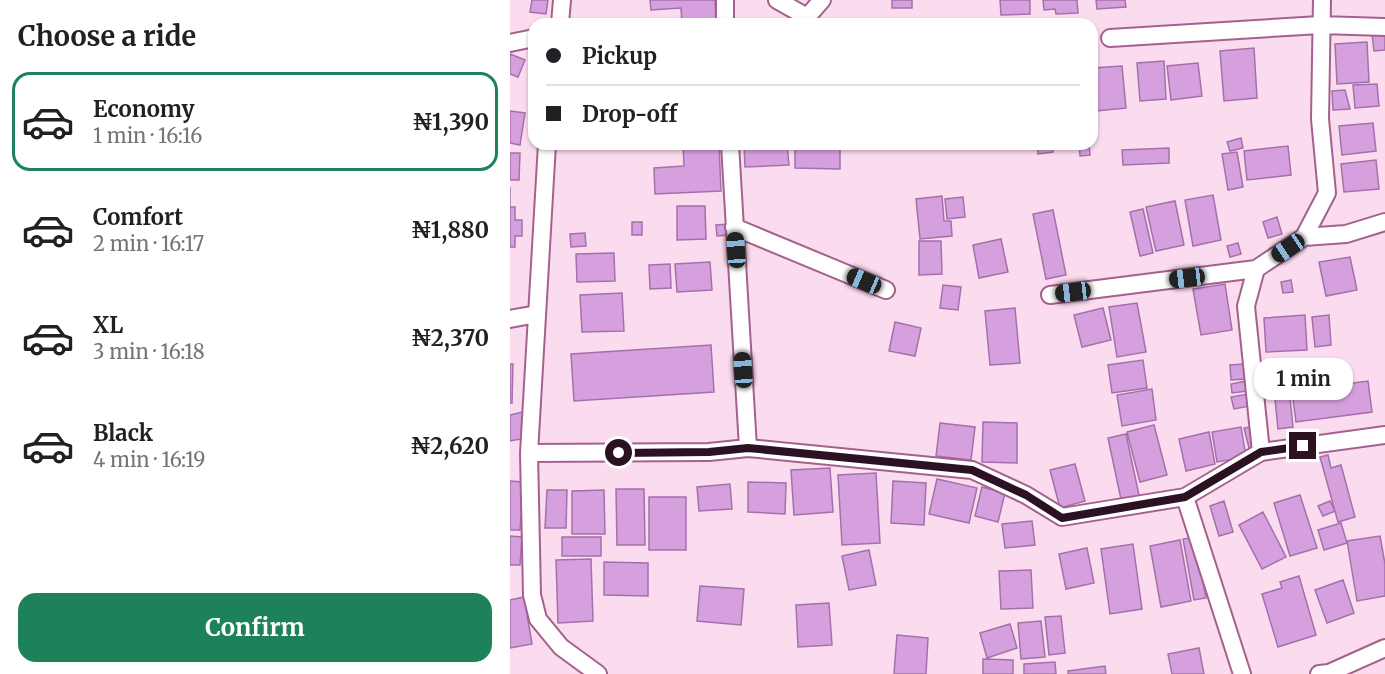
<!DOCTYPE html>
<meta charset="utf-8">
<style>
body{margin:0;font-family:Merriweather,serif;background:#f6f6f6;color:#202124;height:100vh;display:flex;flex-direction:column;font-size:22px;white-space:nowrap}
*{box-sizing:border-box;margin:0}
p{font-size:20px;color:#757577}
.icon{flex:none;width:33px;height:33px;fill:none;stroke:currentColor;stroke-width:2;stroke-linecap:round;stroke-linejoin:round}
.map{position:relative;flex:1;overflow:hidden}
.panel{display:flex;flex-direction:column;background:#fff;width:510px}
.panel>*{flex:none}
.guide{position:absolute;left:18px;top:18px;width:570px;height:132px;border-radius:18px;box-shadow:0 2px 4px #0004;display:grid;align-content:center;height:132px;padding:0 18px;background:#fff}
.end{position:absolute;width:27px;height:27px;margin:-14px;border:8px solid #2c1123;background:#fff;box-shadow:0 0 0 3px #fff}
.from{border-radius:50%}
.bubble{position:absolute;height:42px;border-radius:18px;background:#fff;box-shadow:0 2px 4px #0004;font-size:20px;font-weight:700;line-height:42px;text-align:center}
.car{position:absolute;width:18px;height:36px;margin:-18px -9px;border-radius:8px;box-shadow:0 0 4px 2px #0007;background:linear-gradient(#222 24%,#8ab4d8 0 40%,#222 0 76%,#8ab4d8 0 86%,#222 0)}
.guide b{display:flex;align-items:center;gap:21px;height:57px;font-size:22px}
.guide b+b{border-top:2px solid #e0e0e0}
.guide i{width:15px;height:15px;background:#202124}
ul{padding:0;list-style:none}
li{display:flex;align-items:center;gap:18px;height:99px;margin:0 12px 9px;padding:0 6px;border:3px solid transparent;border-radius:18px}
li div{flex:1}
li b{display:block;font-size:22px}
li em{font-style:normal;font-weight:700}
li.active{border-color:#1d815a}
li>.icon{width:54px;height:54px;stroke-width:1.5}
h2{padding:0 18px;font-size:27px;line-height:72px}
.button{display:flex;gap:12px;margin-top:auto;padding:12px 18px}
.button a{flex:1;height:69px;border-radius:18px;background:#1d815a;color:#fff;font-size:24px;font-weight:700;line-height:69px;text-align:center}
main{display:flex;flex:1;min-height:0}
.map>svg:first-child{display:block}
.building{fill:#d6a0de;stroke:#a370ac;stroke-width:1.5}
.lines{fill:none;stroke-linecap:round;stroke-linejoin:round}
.minor-casing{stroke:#a5618d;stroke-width:20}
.minor{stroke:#fff;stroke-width:16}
.route{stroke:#2c1123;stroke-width:8}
</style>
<main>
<section class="panel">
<h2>Choose a ride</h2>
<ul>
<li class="active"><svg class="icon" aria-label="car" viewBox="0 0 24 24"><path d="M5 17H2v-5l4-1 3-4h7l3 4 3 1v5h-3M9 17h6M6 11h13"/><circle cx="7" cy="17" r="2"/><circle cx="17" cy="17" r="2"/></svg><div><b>Economy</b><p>1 min · 16:16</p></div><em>₦1,390</em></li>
<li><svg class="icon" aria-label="car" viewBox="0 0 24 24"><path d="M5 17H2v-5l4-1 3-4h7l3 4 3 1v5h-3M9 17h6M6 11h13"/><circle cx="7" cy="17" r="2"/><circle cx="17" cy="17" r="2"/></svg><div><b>Comfort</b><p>2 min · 16:17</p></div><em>₦1,880</em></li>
<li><svg class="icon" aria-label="car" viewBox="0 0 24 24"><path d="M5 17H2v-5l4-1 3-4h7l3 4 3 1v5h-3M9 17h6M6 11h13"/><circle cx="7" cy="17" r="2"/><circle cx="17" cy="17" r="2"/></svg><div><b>XL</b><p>3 min · 16:18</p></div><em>₦2,370</em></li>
<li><svg class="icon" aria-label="car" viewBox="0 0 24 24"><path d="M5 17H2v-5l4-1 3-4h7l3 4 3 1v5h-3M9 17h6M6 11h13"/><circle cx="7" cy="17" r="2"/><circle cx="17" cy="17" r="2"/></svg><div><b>Black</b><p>4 min · 16:19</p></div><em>₦2,620</em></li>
</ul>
<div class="button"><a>Confirm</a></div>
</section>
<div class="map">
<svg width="875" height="674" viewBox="0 0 875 674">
<rect width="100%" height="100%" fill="#fbdcee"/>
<path class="building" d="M22,0h16l-2,14 -16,-2z
M140,0h65l1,24h-34l-1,-16 -30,2z
M382,0h20v8h-20z
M490,0h30v14l-29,1z
M533,0h34l1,13 -22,1 -1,-5 -11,1z
M586,0h29l1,7 -29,2z
M875,33v17l-11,1 -2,-17z
M857,42l2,40 -32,2 -2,-40z
M744,48l3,50 -33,3 -4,-50z
M0,54l15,6 -7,17 -8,-3z
M654,61l2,38 -26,2 -3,-38z
M688,63l4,33 -31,4 -4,-34z
M612,66l4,42 -30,3 -4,-43z
M867,84l2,22 -24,2 -2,-23z
M835,90l5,19 -17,1 -1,-19z
M0,111l15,2 -5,32 -10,-2z
M863,123l3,28 -34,4 -3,-29z
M731,138l2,10 -13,3 -3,-9z
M173,144h36l2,47 -66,3 -1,-26 30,-2z
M234,144h43l2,21 -44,2z
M285,144h45v25l-45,-1z
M527,144h15l1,8 -15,2z
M569,144h10l1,11 -10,1z
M778,146l3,29 -44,5 -3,-29z
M659,148v15l-46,2 -1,-15z
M727,152l6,35 -15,3 -6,-36z
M0,153h10l-1,27h-9z
M866,160l3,29 -35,3 -3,-28z
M0,187v20h5v13h7v16h-7v11h-5z
M703,195l8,45 -28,6 -8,-46z
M432,196l2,25h7l1,15 -32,3 -4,-40z
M453,197l2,20 -18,2 -2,-20z
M665,201l9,44 -28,6 -10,-44z
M167,206h28l1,33 -29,1z
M633,209l10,44 -13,3 -10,-44z
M543,210l13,65 -20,4 -13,-65z
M767,217l5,17 -14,4 -5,-16z
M122,222h10v13h-10z
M218,224l1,11 -12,1 -1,-11z
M75,233l1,13 -15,1 -1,-13z
M491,239l7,33 -29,6 -6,-33z
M409,241h22l1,33 -23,1z
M728,243l3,11 -11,3 -3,-11z
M104,253l1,28 -38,1 -1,-28z
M840,257l7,33 -31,6 -7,-34z
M200,262l2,28 -35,2 -2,-28z
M160,264l1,24 -21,1 -1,-24z
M781,280l2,12 -10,1 -2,-11z
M715,284l7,46 -31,5 -8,-46z
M433,285l18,2 -3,23 -18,-2z
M112,293l2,38 -42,1 -2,-37z
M627,303l9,49 -29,5 -8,-50z
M505,308l5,55 -30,2 -5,-54z
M593,308l8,32 -29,7 -8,-32z
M795,315l2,35 -41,2 -2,-34z
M819,315l2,30 -16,2 -3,-30z
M385,322l26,6 -6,28 -26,-5z
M201,345l3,47 -140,9 -3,-47z
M633,360l4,28 -35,5 -4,-28z
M0,364h3l-1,39h-2z
M734,364l1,15 -14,1 -1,-15z
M778,378l5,49 -15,2 -5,-49z
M736,381l1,10 -15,2 -1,-9z
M858,381l4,31 -76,10 -4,-31z
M642,389l4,31 -34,6 -5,-31z
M738,394l2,12 -16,3 -3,-12z
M13,412l4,26 -17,3v-26z
M473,422l34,1v40l-35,-1z
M430,423l35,4 -4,33 -35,-4z
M644,425l13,50 -27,7 -13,-50z
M745,426l4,20 -10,2 -5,-20z
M731,427l5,30 -29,5 -5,-30z
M699,432l6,32 -29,7 -7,-32z
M616,434l14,66 -18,4 -14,-66z
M818,455l3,13 10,-3 14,52 -17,5 -18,-65z
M565,464l10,37 -25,7 -10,-38z
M320,468l3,44 -39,3 -3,-45z
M366,473l4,70 -38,2 -4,-70z
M427,479l40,9 -8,35 -40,-9z
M0,481l13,1 -3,48h-10z
M383,481l33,2 -2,42 -33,-2z
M238,482l38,1 -1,31 -37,-2z
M220,484l2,25 -33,2 -2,-24z
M472,487l23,6 -7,29 -23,-6z
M106,489h28l1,56h-28z
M37,490h20l-1,38h-21z
M94,490l1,44h-33v-43z
M790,495l17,53 -27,8 -16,-53z
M139,497h37v53h-37z
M714,501l9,31 -14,4 -9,-30z
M820,501l5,10 -12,5 -5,-10z
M753,512l23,45 -24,12 -23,-44z
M522,521l3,24 -30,3 -3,-24z
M831,523l6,20 -23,7 -6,-20z
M0,536l12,1 -2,28h-10z
M870,536l5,28v32l-28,5 -10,-60z
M52,537h39v19h-39z
M684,537l12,61 -12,2 -11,-61z
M670,540l11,61 -30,6 -11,-61z
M623,544l9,65 -32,5 -9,-65z
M577,548l7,35 -28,6 -7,-35z
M359,550l7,35 -27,5 -7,-34z
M81,559l2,62 -35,2 -2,-63z
M94,562l44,1v33l-44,-1z
M521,570l2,38 -32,1 -2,-38z
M789,576l17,59 -38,12 -16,-53 20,-6 -2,-6z
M833,580l11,33 -27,10 -12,-33z
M190,586l44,3 -3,36 -44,-4z
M14,597l8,47 -22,4v-48z
M319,603l3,42 -34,2 -2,-42z
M551,616l4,37 -16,2 -4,-38z
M531,621l4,36 -24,2 -3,-36z
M500,624l7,24 -30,10 -7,-25z
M387,635l31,3 -2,36h-32z
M689,648l5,26h-32l-4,-20z
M473,659l30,1v14h-30z
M545,662l1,12h-32v-10z
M595,666l1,8h-38v-3z"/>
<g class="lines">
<g class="minor-casing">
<path id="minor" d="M215,0v24
M267,0l30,17
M50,24l2,-24
M291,24l21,-24
M600,38l210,-13 65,2
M0,43l24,-5
M37,144l-18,309 3,142 6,24 23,28 37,27
M220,144l18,304
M224,227l152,63
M794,237l42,-3 39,-12
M540,295l206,-26 48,-32 23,-44 -7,-74 2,-119
M0,319l27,-5
M751,452l124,-17
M19,453l180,-1 39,-4 224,22 54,25 36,22 123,-20 76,-45 -15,-146 10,-37
M675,497l57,177
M809,674l10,-1 56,-25"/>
</g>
<use href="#minor" class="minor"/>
</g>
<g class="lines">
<path class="route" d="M109,453l90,-1 39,-4 224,22 54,25 36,23 123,-21 76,-45 42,-6"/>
</g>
</svg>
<i class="end from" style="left:109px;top:453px"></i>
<i class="end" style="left:793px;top:446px"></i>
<div class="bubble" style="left:744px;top:358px;width:99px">1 min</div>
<i class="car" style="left:778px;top:248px;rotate:236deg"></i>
<i class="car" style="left:226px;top:250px;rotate:356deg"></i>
<i class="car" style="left:677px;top:278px;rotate:263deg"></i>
<i class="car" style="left:354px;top:281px;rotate:293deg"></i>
<i class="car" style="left:563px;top:292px;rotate:263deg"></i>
<i class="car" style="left:233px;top:370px;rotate:356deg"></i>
<div class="guide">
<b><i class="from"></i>Pickup</b>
<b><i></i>Drop-off</b>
</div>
</div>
</main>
